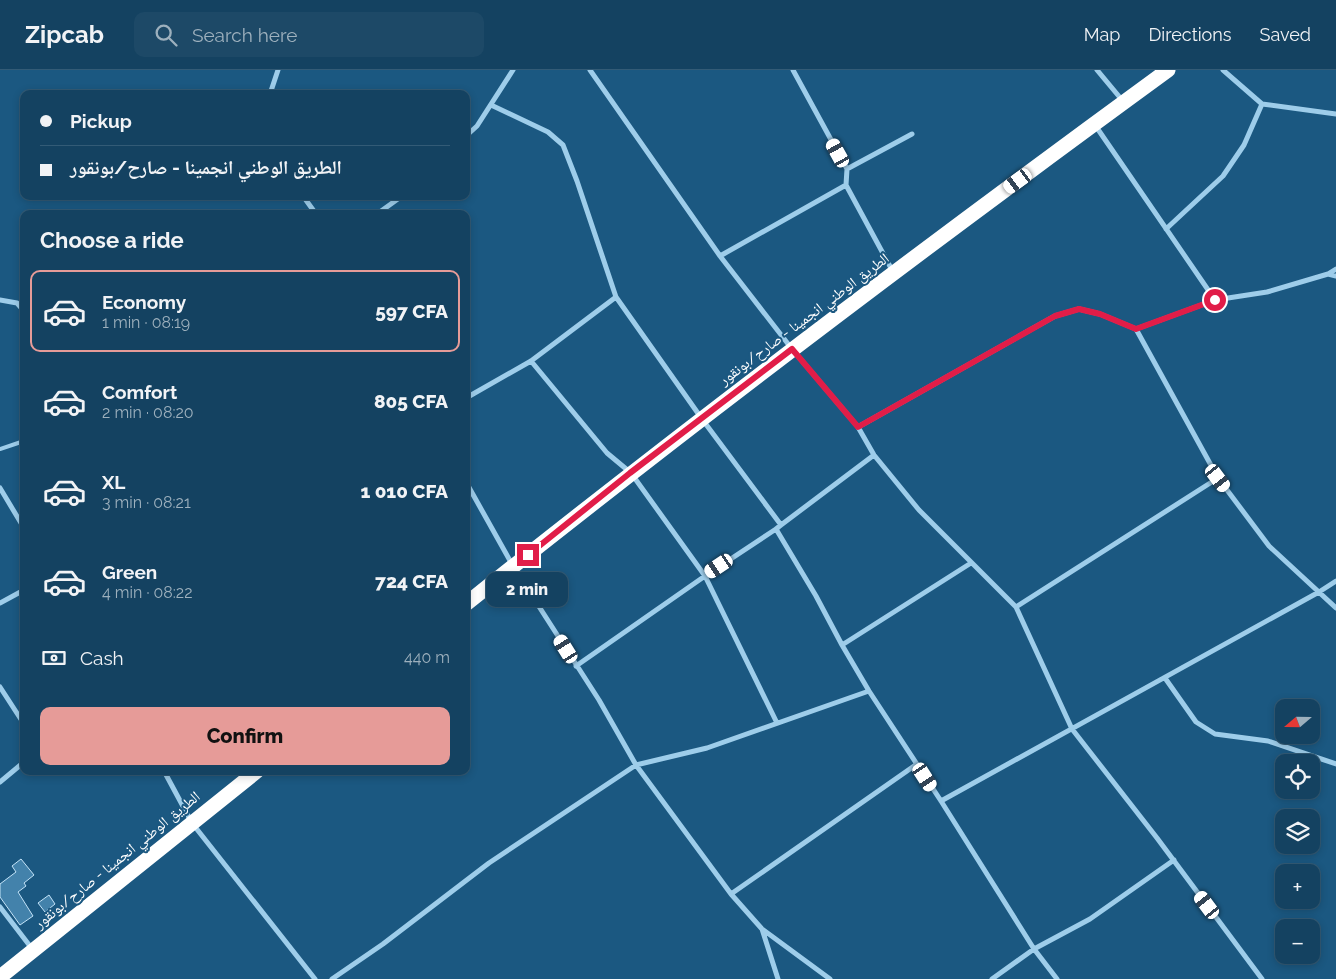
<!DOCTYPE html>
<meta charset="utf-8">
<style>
body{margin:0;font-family:Raleway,"Noto Naskh Arabic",sans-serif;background:#1d4967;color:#f1f3f6;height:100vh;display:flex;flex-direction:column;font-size:19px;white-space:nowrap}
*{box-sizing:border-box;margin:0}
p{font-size:16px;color:#9db0bd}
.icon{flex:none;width:28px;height:28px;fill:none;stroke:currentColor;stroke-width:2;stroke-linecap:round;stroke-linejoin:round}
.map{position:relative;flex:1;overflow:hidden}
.details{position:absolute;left:20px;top:140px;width:450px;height:565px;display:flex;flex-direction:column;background:#144261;border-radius:10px;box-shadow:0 2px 8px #0003,0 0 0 1px #335b76}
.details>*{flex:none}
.guide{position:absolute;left:20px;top:20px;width:450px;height:110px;border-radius:10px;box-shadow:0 2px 8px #0003,0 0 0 1px #335b76;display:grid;align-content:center;height:110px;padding:0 20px;background:#144261}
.needle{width:32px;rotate:250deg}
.controls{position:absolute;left:1275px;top:629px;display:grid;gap:10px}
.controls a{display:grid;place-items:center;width:45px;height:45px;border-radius:10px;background:#144261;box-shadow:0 2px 8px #0003,0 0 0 1px #335b76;font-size:25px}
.end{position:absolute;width:22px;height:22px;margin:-11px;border:6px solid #e11d48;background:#fff;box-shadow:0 0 0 2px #fff}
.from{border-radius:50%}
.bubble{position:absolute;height:35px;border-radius:10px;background:#144261;box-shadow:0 2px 8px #0003,0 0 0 1px #335b76;font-size:16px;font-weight:800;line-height:35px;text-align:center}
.car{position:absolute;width:15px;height:30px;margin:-15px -8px;border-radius:6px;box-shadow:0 0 4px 1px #0007;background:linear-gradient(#fff 24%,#345 0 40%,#fff 0 76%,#345 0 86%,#fff 0)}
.guide b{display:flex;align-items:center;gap:18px;height:48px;font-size:19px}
.guide b+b{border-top:1px solid #335b76}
.guide i{width:12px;height:12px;background:#f1f3f6}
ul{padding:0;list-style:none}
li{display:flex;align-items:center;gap:15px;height:82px;margin:0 10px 8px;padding:0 10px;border:2px solid transparent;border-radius:10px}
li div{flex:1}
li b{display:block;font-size:19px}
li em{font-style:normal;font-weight:800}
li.on{border-color:#e69b98}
li>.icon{width:45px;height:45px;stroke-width:1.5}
h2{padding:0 20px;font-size:22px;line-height:60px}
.pay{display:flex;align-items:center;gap:12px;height:55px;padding:0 20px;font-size:19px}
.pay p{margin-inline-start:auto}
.cta{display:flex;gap:10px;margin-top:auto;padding:10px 20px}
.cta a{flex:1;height:58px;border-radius:10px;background:#e69b98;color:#111;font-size:20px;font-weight:800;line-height:58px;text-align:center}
header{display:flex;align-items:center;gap:30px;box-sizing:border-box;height:70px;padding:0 25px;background:#144261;border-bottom:1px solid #335b76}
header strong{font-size:24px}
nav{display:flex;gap:28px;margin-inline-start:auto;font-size:18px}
.search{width:350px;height:45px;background:#1d4967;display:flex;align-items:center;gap:12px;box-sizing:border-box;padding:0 18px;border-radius:10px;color:#9db0bd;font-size:19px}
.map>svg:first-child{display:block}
.building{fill:#4382ab;stroke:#c3e3f8}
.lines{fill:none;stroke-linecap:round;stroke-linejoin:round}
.lane{stroke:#9ecdea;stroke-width:4}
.street{stroke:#9ecdea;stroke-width:5}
.highway{stroke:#fff;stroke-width:15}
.route{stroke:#e11d48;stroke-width:6}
.labels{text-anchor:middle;stroke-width:4;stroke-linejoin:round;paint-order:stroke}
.street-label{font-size:15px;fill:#fff;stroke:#1b5881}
</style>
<header>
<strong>Zipcab</strong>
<div class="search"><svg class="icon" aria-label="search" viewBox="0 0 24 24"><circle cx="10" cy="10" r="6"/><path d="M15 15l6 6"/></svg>Search here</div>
<nav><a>Map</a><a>Directions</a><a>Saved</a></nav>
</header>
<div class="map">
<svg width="1336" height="909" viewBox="0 0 1336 909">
<rect width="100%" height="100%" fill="#1b5881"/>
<path class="building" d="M21,789l13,16 -10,8 2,3 -8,6 15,24 -13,9 -20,-28v-13l16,-12 -4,-6z
M49,825l6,9 -10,8 -7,-9z"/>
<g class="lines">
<path class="lane" d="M0,379l24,-8"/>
<path class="street" d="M590,0l130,186 72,93 66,78 16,28 45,55 97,97 56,122 85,109 105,141
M793,0l54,99
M1097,0l25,30
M1223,0l39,34 74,10
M270,24l8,-24
M491,35l57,27 15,13 14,36 39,116 86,122 79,106 -5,4 40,67 26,49 27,46 72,110 93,148 23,30
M1095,55l120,175
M466,66l11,-10 36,-56
M846,115l46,85
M303,126l13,18
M377,144l25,-18
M1166,159l57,-53 21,-31 18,-41
M720,186l126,-71 1,-16 65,-35
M1328,204l8,-5
M0,230l17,3 7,8
M1136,259l82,149 51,68 67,62
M531,291l76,92 24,20 74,103 72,147
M466,328l65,-37 85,-64
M858,357l197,-111 24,-7 21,5 36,15 79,-29 52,-8 61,-18 8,2
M466,412l47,84 86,134 37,65 95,129 31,35 68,50
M0,418l24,40
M781,455l93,-70
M0,533l24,-13
M1016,537l202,-129
M842,575l129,-82
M576,596l129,-90 71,-47
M1165,608l31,44 19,12 53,7 68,23
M0,617l24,37
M164,701l28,52 123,156
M0,712l24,-20
M941,731l378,-209 17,-11
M731,824l186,-130
M0,837l33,43
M762,859l16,50
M332,909l51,-35 106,-81 147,-98 71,-17 162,-57
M992,909l42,-30 56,-30 84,-59"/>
<path class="highway" d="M466,534c230,-184 465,-361 702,-534
M0,907l257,-206"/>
</g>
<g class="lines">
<path class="route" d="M528,485l102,-82 162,-124 66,78 197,-111 24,-7 21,5 36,15 79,-29"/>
</g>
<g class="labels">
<g class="street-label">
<text transform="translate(804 249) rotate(-37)" y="5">الطريق الوطني انجمينا - صارح/بونقور</text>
<text transform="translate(117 790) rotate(-39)" y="5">الطريق الوطني انجمينا - صارح/بونقور</text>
</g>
</g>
</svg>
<div class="controls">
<a><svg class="needle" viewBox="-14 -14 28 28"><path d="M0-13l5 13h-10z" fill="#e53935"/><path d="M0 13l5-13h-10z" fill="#9db0bd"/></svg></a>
<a><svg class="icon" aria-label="locate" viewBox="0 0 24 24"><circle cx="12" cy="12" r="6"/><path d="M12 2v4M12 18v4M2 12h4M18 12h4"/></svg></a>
<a><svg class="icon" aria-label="layers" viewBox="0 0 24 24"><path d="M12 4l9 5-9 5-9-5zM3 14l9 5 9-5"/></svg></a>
<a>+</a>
<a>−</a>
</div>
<i class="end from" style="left:1215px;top:230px"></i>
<i class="end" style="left:528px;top:485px"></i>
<div class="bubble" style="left:486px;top:502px;width:82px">2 min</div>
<i class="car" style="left:838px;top:83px;rotate:331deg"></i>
<i class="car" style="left:1018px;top:111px;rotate:234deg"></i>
<i class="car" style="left:1218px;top:408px;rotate:143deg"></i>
<i class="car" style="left:719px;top:496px;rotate:236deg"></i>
<i class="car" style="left:566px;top:579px;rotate:328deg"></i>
<i class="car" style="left:925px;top:707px;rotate:147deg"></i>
<i class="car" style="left:1207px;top:835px;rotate:323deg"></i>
<div class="guide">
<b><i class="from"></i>Pickup</b>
<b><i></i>الطريق الوطني انجمينا - صارح/بونقور</b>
</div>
<section class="details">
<h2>Choose a ride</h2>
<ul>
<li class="on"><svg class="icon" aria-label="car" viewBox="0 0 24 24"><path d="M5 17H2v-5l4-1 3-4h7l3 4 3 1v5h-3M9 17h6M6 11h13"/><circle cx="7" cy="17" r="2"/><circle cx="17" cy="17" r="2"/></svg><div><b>Economy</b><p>1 min · 08:19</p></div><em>597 CFA</em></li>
<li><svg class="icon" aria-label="car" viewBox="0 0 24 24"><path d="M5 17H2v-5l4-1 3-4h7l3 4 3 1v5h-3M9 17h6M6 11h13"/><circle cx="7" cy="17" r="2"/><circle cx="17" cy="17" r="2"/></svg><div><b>Comfort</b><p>2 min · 08:20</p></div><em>805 CFA</em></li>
<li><svg class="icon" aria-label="car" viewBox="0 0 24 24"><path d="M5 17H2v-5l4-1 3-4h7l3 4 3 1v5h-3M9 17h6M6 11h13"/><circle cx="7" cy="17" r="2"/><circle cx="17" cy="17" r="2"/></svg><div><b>XL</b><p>3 min · 08:21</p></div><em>1 010 CFA</em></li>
<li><svg class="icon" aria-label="car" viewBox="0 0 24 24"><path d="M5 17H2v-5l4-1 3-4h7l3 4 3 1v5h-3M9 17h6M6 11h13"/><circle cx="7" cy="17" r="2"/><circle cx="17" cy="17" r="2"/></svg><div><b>Green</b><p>4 min · 08:22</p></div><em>724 CFA</em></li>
</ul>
<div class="pay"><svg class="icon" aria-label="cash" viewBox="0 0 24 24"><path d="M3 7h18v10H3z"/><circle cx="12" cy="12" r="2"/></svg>Cash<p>440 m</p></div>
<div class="cta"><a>Confirm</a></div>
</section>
</div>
